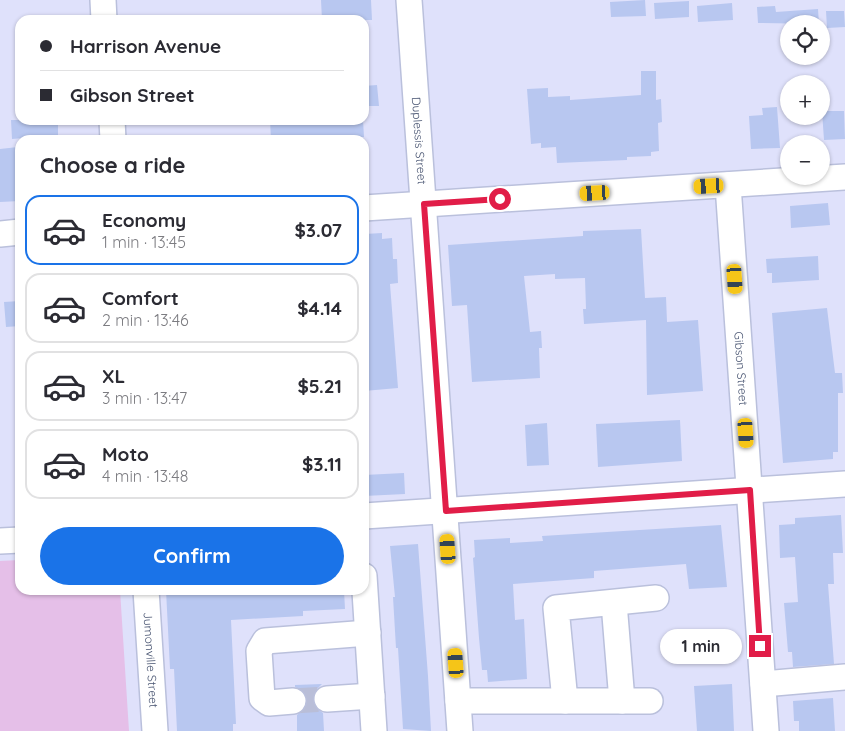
<!DOCTYPE html>
<meta charset="utf-8">
<style>
body{margin:0;font-family:Quicksand,sans-serif;background:#f2f2f3;color:#2b2b33;height:100vh;display:flex;flex-direction:column;font-size:19px;white-space:nowrap}
*{box-sizing:border-box;margin:0}
p{font-size:16px;color:#7c7c81}
.icon{flex:none;width:28px;height:28px;fill:none;stroke:currentColor;stroke-width:2;stroke-linecap:round;stroke-linejoin:round}
.map{position:relative;flex:1;overflow:hidden}
.sheet{position:absolute;left:15px;top:135px;width:354px;height:460px;display:flex;flex-direction:column;background:#fff;border-radius:15px;box-shadow:0 1px 4px #0004}
.sheet>*{flex:none}
.banner{position:absolute;left:15px;top:15px;width:354px;height:110px;border-radius:15px;box-shadow:0 1px 4px #0004;display:grid;align-content:center;height:110px;padding:0 25px;background:#fff}
.buttons{position:absolute;left:780px;top:15px;display:grid;gap:10px}
.buttons a{display:grid;place-items:center;width:50px;height:50px;border-radius:50%;background:#fff;box-shadow:0 1px 4px #0004;font-size:25px}
.end{position:absolute;width:22px;height:22px;margin:-11px;border:6px solid #e11d48;background:#fff;box-shadow:0 0 0 2px #fff}
.from{border-radius:50%}
.bubble{position:absolute;height:35px;border-radius:18px;background:#fff;box-shadow:0 1px 4px #0004;font-size:16px;font-weight:700;line-height:35px;text-align:center}
.car{position:absolute;width:15px;height:30px;margin:-15px -8px;border-radius:6px;box-shadow:0 0 4px 1px #0007;background:linear-gradient(#f5c518 24%,#345 0 40%,#f5c518 0 76%,#345 0 86%,#f5c518 0)}
.banner b{display:flex;align-items:center;gap:18px;height:48px;font-size:19px}
.banner b+b{border-top:1px solid #e1e1e2}
.banner i{width:12px;height:12px;background:#2b2b33}
ul{padding:0;list-style:none}
li{display:flex;align-items:center;gap:15px;height:70px;margin:0 10px 8px;padding:0 15px;border:2px solid #e1e1e2;border-radius:15px}
li div{flex:1}
li b{display:block;font-size:19px}
li em{font-style:normal;font-weight:700}
li.selected{border-color:#1a73e8}
li>.icon{width:45px;height:45px;stroke-width:1.5}
h2{padding:0 25px;font-size:22px;line-height:60px}
.action{display:flex;gap:10px;margin-top:auto;padding:10px 25px}
.action a{flex:1;height:58px;border-radius:30px;background:#1a73e8;color:#fff;font-size:20px;font-weight:700;line-height:58px;text-align:center}
.map>svg:first-child{display:block}
.green{fill:#e5bfe8}
.building{fill:#b8c7f0}
.lines{fill:none;stroke-linecap:round;stroke-linejoin:round}
.minor-tunnel{stroke:#b9bed8;stroke-width:25;stroke-dasharray:25 12;stroke-linecap:butt}
.minor-casing{stroke:#bac0dc;stroke-width:28}
.minor{stroke:#fff;stroke-width:25}
.route{stroke:#e11d48;stroke-width:6}
.labels{text-anchor:middle;stroke-width:4;stroke-linejoin:round;paint-order:stroke}
.street-label{font-size:12px;fill:#485471;stroke:#e5e6ff}
</style>
<div class="map">
<svg width="845" height="731" viewBox="0 0 845 731">
<rect width="100%" height="100%" fill="#dfe1fb"/>
<path class="green" d="M20,560v30h100l9,141h-129v-170z"/>
<path class="building" d="M321,0h50l1,20h-50z
M645,0l1,16 -35,1 -1,-15z
M689,1v16l-34,2 -1,-16z
M732,3l1,17 -35,2 -1,-16z
M775,6l1,6 42,-3 1,15 -61,-1 -1,-16z
M826,11h18l1,16 -18,1z
M641,71h15v29l5,-1 1,23 -4,1 1,28 -8,1v4l-24,1v3l-70,3 -1,-16 -15,1v-5l-10,1 -4,-55 21,-1v9l22,-1v4l71,-5z
M377,85l2,21h-15v-20z
M777,107l3,41 -29,1 -2,-33 14,-1 -1,-7z
M822,111h22l1,28 -21,1z
M11,120h47v15l-46,4z
M270,120h93l1,17 -93,3z
M18,147l2,54 -20,1v-53z
M828,203l2,22 -39,3 -1,-22z
M641,229l4,69 21,-1 1,25 31,-2 5,71 -56,4 -1,-75 -62,4 -1,-15h3l-1,-31 -30,1v-5l-31,2 6,56 11,-1 1,17h-3l1,30 -68,4 -5,-77 -15,1 -4,-61 135,-9v-5z
M382,233v6l10,-1 1,21h4l1,24 -8,1 8,104 -34,3 1,-157z
M818,256l1,24 -47,3v-10h-5l-1,-14z
M20,301v25l-14,1 -2,-25z
M827,308l8,65h7l1,20h-5v59h-5v7l-50,4 -11,-150z
M680,420l2,41 -84,6 -2,-43z
M547,423l2,42 -22,1 -2,-41z
M404,473l1,21 -41,2v-21z
M841,515l2,38h-10l1,31h-6l6,80 -41,3 -1,-15h-4l-4,-49 14,-1 -3,-45 -15,1 -1,-33 16,-1v-6z
M721,525l6,62 -38,2 -3,-25 -92,7v7l-81,6 2,36 9,-1 3,60 -39,3 -1,-12h-5l-3,-32 -6,-80 2,-1 -1,-17 36,-2v5l33,-2 -1,-5z
M418,544l10,132 3,55 -28,-2 -5,-81h-2l-3,-51h2l-5,-51z
M166,590h178l1,19 -42,2v5l-72,4 5,104h-3v7h-56l-3,-62h-4z
M322,684l-8,8 -1,7 2,8 8,6 1,18h-27v-16l9,-7 1,-8 -3,-8 -9,-5v-2z
M732,684l2,47h-37l-3,-45z
M833,698l2,33h-36v-10h-5l-1,-20z"/>
<g class="lines">
<path class="minor-tunnel" d="M293,701l34,-2"/>
<g class="minor-casing">
<g id="minor">
<path d="M103,0l1,20"/>
<path id="s1" d="M409,0l51,731"/>
<path d="M112,120l1,20"/>
<path id="s2" d="M728,185l38,546"/>
<path d="M364,208l481,-31"/>
<path d="M0,234l20,-2"/>
<path d="M364,516l481,-32"/>
<path d="M0,541l20,-1"/>
<path d="M364,576l10,155"/>
<path id="s3" d="M146,590l9,141"/>
<path d="M614,603l8,98"/>
<path d="M763,684l82,-7"/>
<path d="M327,699l45,-3"/>
<path d="M293,701l-24,2 -7,-5 -3,-47 6,-10 103,-8"/>
<path d="M458,701h192"/>
<path d="M565,701l-9,-93 100,-10"/>
</g>
</g>
<use href="#minor" class="minor"/>
</g>
<g class="lines">
<path class="route" d="M500,199l-76,5 22,307 304,-21 10,156"/>
</g>
<g class="labels">
<g class="street-label">
<text dy="4" stroke="none"><textPath href="#s1" startOffset="141">Duplessis Street</textPath></text>
<text dy="4" stroke="none"><textPath href="#s2" startOffset="184">Gibson Street</textPath></text>
<text dy="4" stroke="none"><textPath href="#s3" startOffset="70">Jumonville Street</textPath></text>
</g>
</g>
</svg>
<div class="buttons">
<a><svg class="icon" aria-label="locate" viewBox="0 0 24 24"><circle cx="12" cy="12" r="6"/><path d="M12 2v4M12 18v4M2 12h4M18 12h4"/></svg></a>
<a>+</a>
<a>−</a>
</div>
<i class="end from" style="left:500px;top:199px"></i>
<i class="end" style="left:760px;top:646px"></i>
<div class="bubble" style="left:660px;top:629px;width:82px">1 min</div>
<i class="car" style="left:709px;top:186px;rotate:267deg"></i>
<i class="car" style="left:595px;top:193px;rotate:267deg"></i>
<i class="car" style="left:735px;top:279px;rotate:176deg"></i>
<i class="car" style="left:746px;top:433px;rotate:176deg"></i>
<i class="car" style="left:448px;top:549px;rotate:356deg"></i>
<i class="car" style="left:456px;top:663px;rotate:356deg"></i>
<div class="banner">
<b><i class="from"></i>Harrison Avenue</b>
<b><i></i>Gibson Street</b>
</div>
<section class="sheet">
<h2>Choose a ride</h2>
<ul>
<li class="selected"><svg class="icon" aria-label="car" viewBox="0 0 24 24"><path d="M5 17H2v-5l4-1 3-4h7l3 4 3 1v5h-3M9 17h6M6 11h13"/><circle cx="7" cy="17" r="2"/><circle cx="17" cy="17" r="2"/></svg><div><b>Economy</b><p>1 min · 13:45</p></div><em>$3.07</em></li>
<li><svg class="icon" aria-label="car" viewBox="0 0 24 24"><path d="M5 17H2v-5l4-1 3-4h7l3 4 3 1v5h-3M9 17h6M6 11h13"/><circle cx="7" cy="17" r="2"/><circle cx="17" cy="17" r="2"/></svg><div><b>Comfort</b><p>2 min · 13:46</p></div><em>$4.14</em></li>
<li><svg class="icon" aria-label="car" viewBox="0 0 24 24"><path d="M5 17H2v-5l4-1 3-4h7l3 4 3 1v5h-3M9 17h6M6 11h13"/><circle cx="7" cy="17" r="2"/><circle cx="17" cy="17" r="2"/></svg><div><b>XL</b><p>3 min · 13:47</p></div><em>$5.21</em></li>
<li><svg class="icon" aria-label="car" viewBox="0 0 24 24"><path d="M5 17H2v-5l4-1 3-4h7l3 4 3 1v5h-3M9 17h6M6 11h13"/><circle cx="7" cy="17" r="2"/><circle cx="17" cy="17" r="2"/></svg><div><b>Moto</b><p>4 min · 13:48</p></div><em>$3.11</em></li>
</ul>
<div class="action"><a>Confirm</a></div>
</section>
</div>
